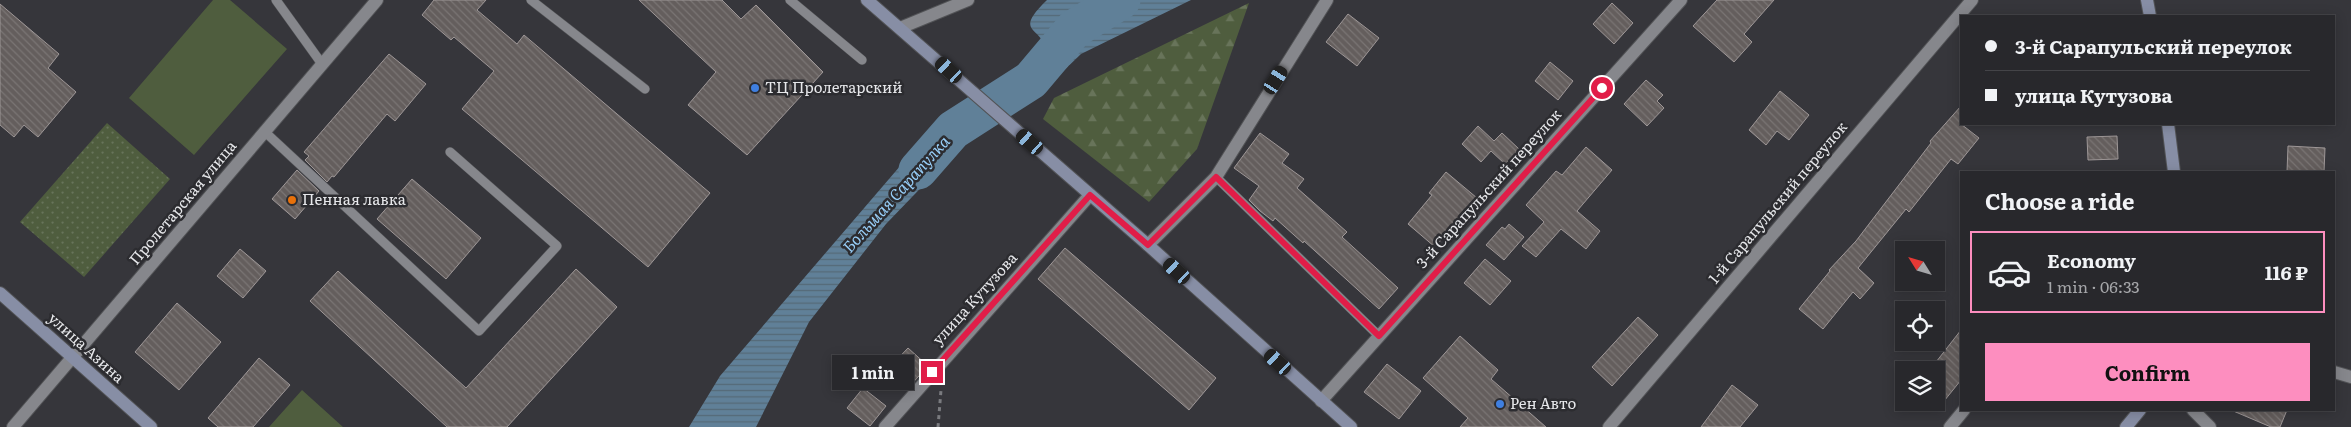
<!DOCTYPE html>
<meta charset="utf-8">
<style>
body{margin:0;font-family:Literata,serif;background:#303034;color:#f1f3f6;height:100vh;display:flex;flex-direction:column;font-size:19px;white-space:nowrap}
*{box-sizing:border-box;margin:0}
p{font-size:16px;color:#a5a6a9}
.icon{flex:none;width:28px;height:28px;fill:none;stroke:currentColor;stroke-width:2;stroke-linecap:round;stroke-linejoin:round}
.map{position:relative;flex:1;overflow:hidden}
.sheet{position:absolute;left:1960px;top:171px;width:375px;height:240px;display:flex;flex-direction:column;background:#28282c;border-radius:0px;box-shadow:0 2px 12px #0003,0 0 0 1px #444448}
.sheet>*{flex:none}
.guide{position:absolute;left:1960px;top:15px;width:375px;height:110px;border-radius:0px;box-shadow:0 2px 12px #0003,0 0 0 1px #444448;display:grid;align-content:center;height:110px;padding:0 25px;background:#28282c}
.needle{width:32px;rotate:307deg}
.tools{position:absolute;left:1895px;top:241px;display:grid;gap:10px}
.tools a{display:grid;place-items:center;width:50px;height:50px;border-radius:0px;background:#28282c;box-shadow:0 2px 12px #0003,0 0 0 1px #444448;font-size:25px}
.end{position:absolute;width:22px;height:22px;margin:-11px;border:6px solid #e11d48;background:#fff;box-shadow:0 0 0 2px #fff}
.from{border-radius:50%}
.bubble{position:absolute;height:35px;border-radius:0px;background:#28282c;box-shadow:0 2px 12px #0003,0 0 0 1px #444448;font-size:16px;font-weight:700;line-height:35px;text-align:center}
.car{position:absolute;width:15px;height:30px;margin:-15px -8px;border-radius:6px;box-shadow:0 0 4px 1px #0007;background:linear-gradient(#222 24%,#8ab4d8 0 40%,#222 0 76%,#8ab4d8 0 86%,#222 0)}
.guide b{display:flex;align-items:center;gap:18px;height:48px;font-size:19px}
.guide b+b{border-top:1px solid #444448}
.guide i{width:12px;height:12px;background:#f1f3f6}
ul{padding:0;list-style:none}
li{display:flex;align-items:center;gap:15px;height:82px;margin:0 10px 8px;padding:0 15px;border:2px solid #444448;border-radius:0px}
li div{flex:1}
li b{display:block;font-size:19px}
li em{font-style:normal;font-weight:700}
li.active{border-color:#fd8ebf}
li>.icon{width:45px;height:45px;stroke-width:1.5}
h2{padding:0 25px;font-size:22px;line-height:60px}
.primary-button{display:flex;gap:10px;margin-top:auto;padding:10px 25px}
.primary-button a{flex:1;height:58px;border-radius:0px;background:#fd8ebf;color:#111;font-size:20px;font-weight:700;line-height:58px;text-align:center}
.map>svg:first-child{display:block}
.green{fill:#4f5d3e}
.forest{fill:url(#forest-firs)}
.park{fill:url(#park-dots)}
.water{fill:url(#water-rules)}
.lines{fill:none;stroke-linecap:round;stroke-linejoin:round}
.river{stroke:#608098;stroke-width:39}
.building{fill:url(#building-back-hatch);stroke:#9e9797}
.lane-casing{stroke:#525356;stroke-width:10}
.street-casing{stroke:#525356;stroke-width:14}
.secondary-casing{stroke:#525356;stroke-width:14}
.path{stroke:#7a7b7f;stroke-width:3;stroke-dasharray:4 4;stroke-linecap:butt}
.lane{stroke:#86878c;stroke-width:9}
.street{stroke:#86878c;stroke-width:12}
.secondary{stroke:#878ea5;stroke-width:12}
.route{stroke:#e11d48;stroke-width:6}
.shop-dot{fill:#3f7fe0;stroke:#2c2c30;stroke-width:2}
.food-dot{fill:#e8710a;stroke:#2c2c30;stroke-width:2}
.labels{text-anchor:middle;stroke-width:5;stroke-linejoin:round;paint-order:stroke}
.poi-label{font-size:15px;fill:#e7e8eb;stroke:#2c2c30;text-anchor:start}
.street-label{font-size:15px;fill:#e7e8eb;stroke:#2c2c30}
.water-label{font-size:16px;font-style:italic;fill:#98cff9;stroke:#2c2c30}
</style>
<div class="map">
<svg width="2351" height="427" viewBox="0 0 2351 427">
<defs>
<pattern id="forest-firs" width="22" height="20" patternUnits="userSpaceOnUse" patternTransform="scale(1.25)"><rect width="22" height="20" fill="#4f5d3e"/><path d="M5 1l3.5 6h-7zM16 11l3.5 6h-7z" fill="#68745a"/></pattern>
<pattern id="park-dots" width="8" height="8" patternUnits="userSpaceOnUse" patternTransform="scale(1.25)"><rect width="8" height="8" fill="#4f5d3e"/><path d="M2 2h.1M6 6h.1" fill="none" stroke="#68745a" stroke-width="1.8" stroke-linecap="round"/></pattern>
<pattern id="water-rules" width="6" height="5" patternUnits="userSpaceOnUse" patternTransform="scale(1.25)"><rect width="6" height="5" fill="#608098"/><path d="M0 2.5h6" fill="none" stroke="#556977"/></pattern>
<pattern id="building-back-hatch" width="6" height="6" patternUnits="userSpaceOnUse" patternTransform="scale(1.25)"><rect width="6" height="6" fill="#645e5d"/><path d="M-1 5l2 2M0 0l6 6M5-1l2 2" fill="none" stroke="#7a7574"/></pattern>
</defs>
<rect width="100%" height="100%" fill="#36363b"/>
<path class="green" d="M213,0h17l57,49 -93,106 -65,-57z
M302,390l41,37h-74z"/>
<path class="forest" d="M1249,3l-52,146 -48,53 -106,-83 11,-21z"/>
<path class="park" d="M107,123l63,56 -86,98 -64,-55z"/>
<path class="water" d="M1047,0h144l-110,54 -26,25 -34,23 -14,-12 14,-19 25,-20c-4,-26 -34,-17 1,-51z
M944,122l22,19 -80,83 -77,98 -53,105h-67l31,-51 181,-211z"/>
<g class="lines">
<path class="river" d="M918,170l35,-40 78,-50 43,-51 47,-29"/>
</g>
<path class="building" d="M434,0h52l-9,10 40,34 7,-9 186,158 -62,74 -186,-158 32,-38 -40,-34 -3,3 -29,-25z
M639,0h83l19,19 15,-14 67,67 -76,83 -59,-50 28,-33z
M1717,0h57l-30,34 8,8 -18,20 -41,-36z
M1612,3l21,20 -19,21 -21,-20z
M0,4l59,50 -11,14 28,24 -38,45 -14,-12 -10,12 -14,-12z
M1348,14l31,24 -22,28 -31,-24z
M389,54l37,30 -31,37 -8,-7 -53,63 -2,-1 -5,6 -22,-22 4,-4 -5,-4z
M1550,62l23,19 -15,19 -23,-19z
M1646,80l17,15 -6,6 7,7 -17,18 -23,-22z
M1780,91l29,24 -20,25 -12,-9 -11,14 -17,-15z
M1961,106v18l18,14 -21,26 -7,-5 -42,53 -3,-3 -48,59 16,15 -14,16 -7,-7 -30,37 -24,-20 31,-38 -1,-1 27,-29 75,-98 -1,-2z
M1478,126l16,15 8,-8 17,16 -14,15 -14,-13 -10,11 -19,-18z
M1260,133l29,21 -7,9 22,16 -7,9 50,44 -5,5 56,51 -19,21 -75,-68 -1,2 -28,-25 -2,3 -13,-10 -11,-11 10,-14 -25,-18z
M2117,136l1,23 -30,1 -1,-23z
M2288,146l37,2 -1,24h-37z
M1586,147l26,23 -35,41 23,20 -14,18 -25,-20 -25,28 -14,-11 22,-24 -18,-17 30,-34 6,4z
M297,170l22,21 -24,28 -23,-20z
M1446,172l31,26 -42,49 -27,-23 24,-29 -3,-2z
M412,179l69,59 -35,41 -69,-60z
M1509,224l15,13 -20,23 -18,-15 16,-18 3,2z
M1065,248l151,130 -27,32 -151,-131z
M240,249l26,22 -23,27 -26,-22z
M1485,259l26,22 -21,24 -26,-22z
M576,269l41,38 -110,120h-60l-137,-126 28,-30 128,117z
M177,303l44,39 -42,48 -44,-38z
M1638,317l20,18 -46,51 -20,-19z
M1961,330v50l-25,31v-49z
M1460,336l38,34 -7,9 55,48h-86l8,-9 -45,-40z
M908,348l20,18 -20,22 -20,-19z
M259,358l31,27 -37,42h-35l-10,-9z
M1387,364l34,27 -22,28 -35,-27z
M1732,385l26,20 -18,22h-39z
M863,388l23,18 -16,20 -23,-18z
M2231,410h56l-7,17h-9z"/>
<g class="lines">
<g class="lane-casing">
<path id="lane" d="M276,0l46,64
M531,0l114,89
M790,0l72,60
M265,132l214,199 78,-85 -107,-94
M1216,177l163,159"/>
</g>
<g class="street-casing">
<path id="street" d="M900,28l68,-28
M1148,245l68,-68 111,-177
M2334,372l17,5
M1321,401l360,-401
M2193,410l17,17
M13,427l364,-427
M885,427l205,-232
M1609,427l363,-427
M1950,427l14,-17"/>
</g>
<g class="secondary-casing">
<path id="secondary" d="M867,0l281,245 203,182
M2147,0l3,16
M2168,124l6,48
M0,293l151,134
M2126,427l14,-17"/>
</g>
<path class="path" d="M938,427l3,-37"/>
<use href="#lane" class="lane"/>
<use href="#street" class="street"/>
<use href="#secondary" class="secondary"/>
</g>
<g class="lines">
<path class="route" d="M932,372l158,-177 58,50 68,-68 163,159 223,-248"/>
</g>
<g class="shop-dot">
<circle cx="755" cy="88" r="5"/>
<circle cx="1500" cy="404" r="5"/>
</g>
<circle class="food-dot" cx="292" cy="200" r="5"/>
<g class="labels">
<g class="poi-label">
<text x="765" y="93">ТЦ Пролетарский</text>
<text x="302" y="205">Пенная лавка</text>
<text x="1510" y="409">Рен Авто</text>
</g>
<g class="street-label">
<text transform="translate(1489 189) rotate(-48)" y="5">3-й Сарапульский переулок</text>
<text transform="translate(183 203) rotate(-50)" y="5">Пролетарская улица</text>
<text transform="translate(1778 203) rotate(-50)" y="5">1-й Сарапульский переулок</text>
<text transform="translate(975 299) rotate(-48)" y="5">улица Кутузова</text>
<text transform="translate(86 348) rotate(42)" y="5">улица Азина</text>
</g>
<g class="water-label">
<text transform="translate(896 194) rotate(-48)" y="6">Большая Сарапулка</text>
</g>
</g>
</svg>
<div class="tools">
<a><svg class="needle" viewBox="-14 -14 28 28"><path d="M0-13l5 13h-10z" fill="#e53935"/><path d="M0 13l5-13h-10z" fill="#a5a6a9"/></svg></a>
<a><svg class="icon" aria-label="locate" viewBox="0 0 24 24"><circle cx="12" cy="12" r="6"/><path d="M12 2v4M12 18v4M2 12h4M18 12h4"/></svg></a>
<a><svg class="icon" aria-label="layers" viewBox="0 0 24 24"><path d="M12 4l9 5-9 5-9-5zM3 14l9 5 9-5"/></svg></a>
</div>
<i class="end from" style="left:1602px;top:88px"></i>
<i class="end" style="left:932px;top:372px"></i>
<div class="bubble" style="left:832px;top:355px;width:82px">1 min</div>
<i class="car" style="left:949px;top:70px;rotate:312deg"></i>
<i class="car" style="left:1276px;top:80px;rotate:32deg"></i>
<i class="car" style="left:1030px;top:142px;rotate:311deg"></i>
<i class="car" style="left:1177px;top:271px;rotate:312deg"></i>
<i class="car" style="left:1278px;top:362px;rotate:312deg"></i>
<div class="guide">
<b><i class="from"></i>3-й Сарапульский переулок</b>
<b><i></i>улица Кутузова</b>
</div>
<section class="sheet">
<h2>Choose a ride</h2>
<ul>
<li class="active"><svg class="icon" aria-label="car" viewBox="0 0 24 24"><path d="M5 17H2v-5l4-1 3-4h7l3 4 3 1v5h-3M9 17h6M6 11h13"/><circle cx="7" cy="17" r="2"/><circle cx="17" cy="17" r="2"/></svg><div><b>Economy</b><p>1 min · 06:33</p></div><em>116 ₽</em></li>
</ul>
<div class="primary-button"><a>Confirm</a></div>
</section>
</div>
